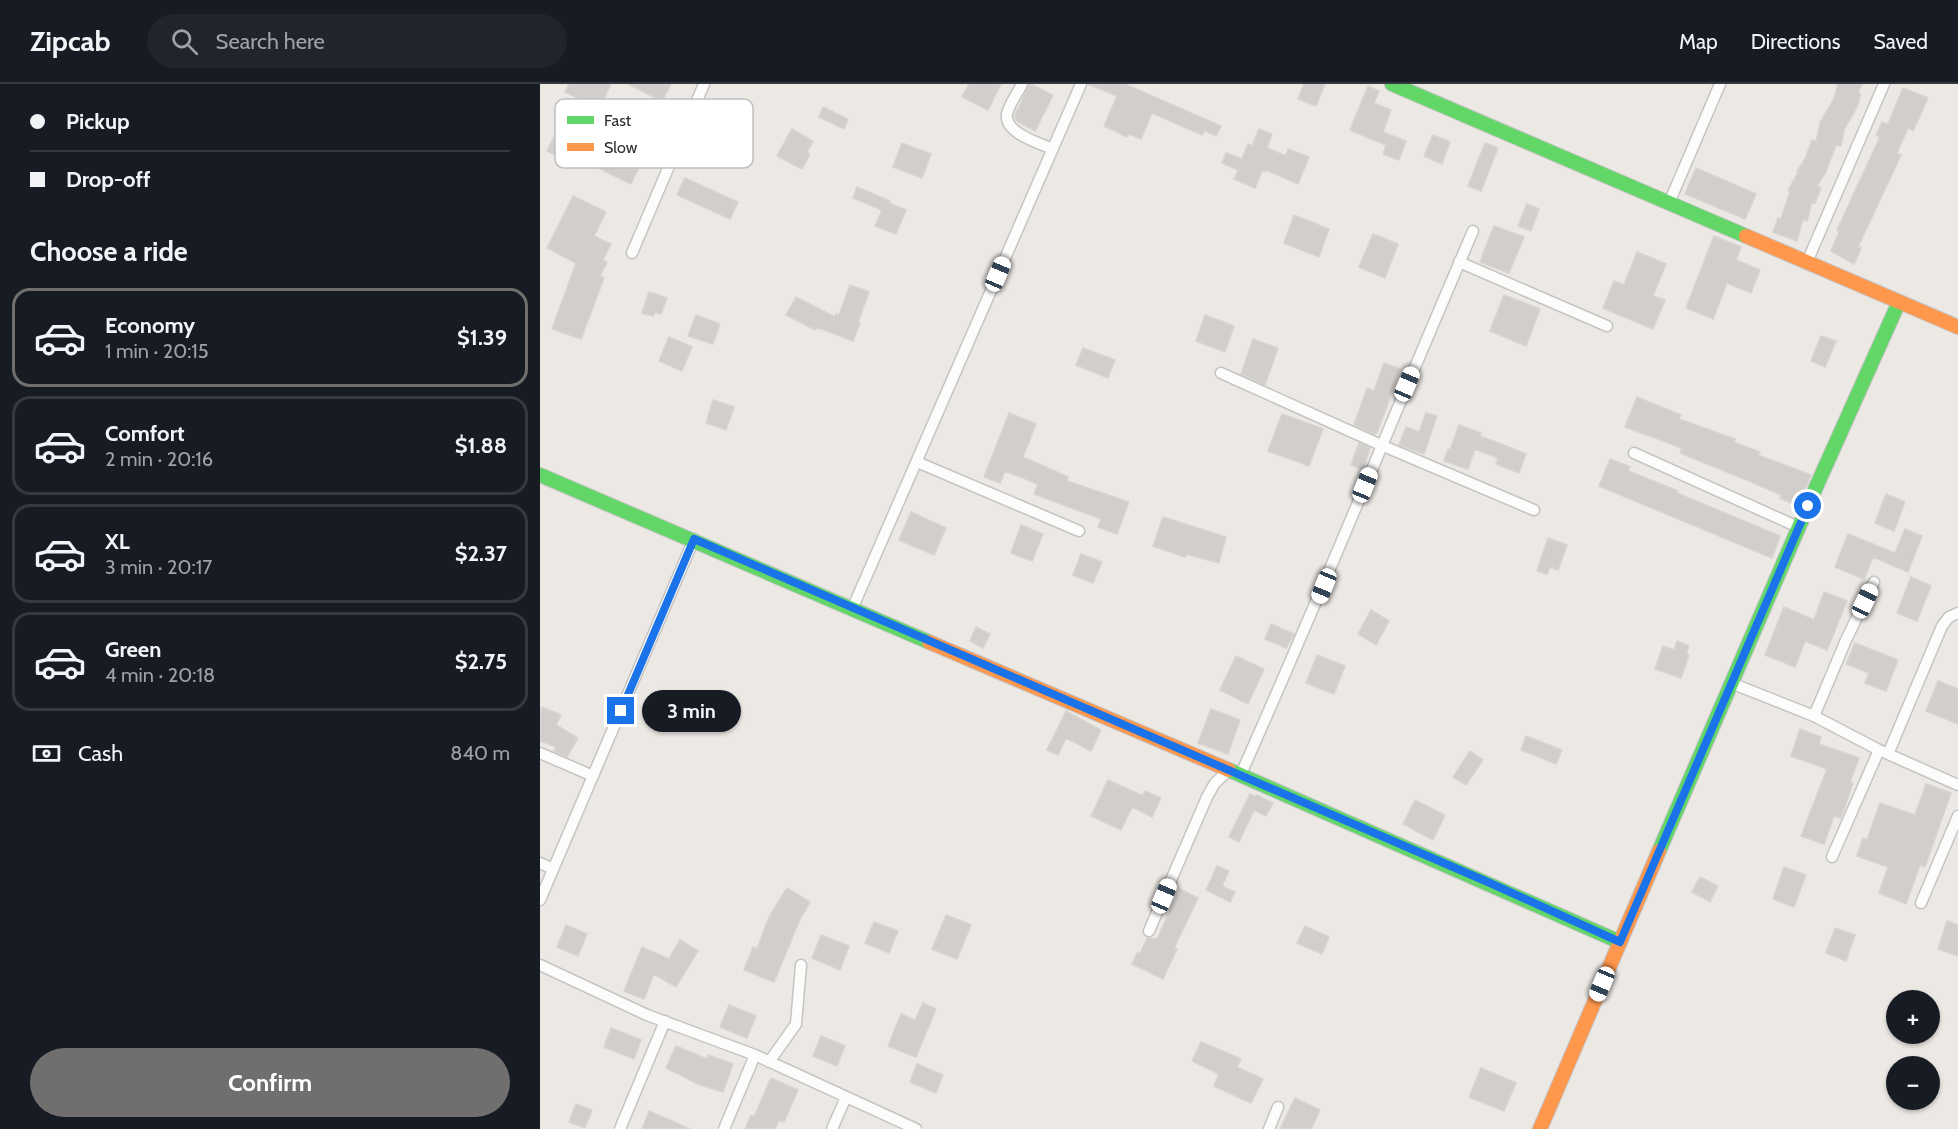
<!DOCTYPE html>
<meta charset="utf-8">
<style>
body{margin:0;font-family:Cabin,sans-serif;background:#20242c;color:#f1f3f6;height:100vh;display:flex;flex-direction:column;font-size:22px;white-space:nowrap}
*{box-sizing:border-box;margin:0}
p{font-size:20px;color:#9ea1a6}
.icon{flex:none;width:33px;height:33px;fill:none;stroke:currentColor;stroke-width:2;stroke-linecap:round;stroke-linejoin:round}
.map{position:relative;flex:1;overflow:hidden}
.drawer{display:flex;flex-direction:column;background:#171b24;width:540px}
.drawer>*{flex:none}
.top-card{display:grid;align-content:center;height:132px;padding:0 30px;background:#171b24}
.controls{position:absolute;left:1346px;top:906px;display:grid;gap:12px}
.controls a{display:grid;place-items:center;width:54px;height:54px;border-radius:50%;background:#171b24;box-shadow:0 2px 4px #0004;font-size:30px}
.end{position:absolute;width:27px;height:27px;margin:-14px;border:8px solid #1a73e8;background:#fff;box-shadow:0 0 0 3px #fff}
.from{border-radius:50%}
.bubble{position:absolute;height:42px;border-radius:21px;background:#171b24;box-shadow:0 2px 4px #0004;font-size:20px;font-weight:700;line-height:42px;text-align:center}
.car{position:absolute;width:18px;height:36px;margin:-18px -9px;border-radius:8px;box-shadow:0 0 4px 2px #0007;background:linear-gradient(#fff 24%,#345 0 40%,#fff 0 76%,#345 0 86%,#fff 0)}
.top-card b{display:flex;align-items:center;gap:21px;height:57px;font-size:22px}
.top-card b+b{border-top:2px solid #363941}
.top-card i{width:15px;height:15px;background:#f1f3f6}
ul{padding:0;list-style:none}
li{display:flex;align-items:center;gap:18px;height:99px;margin:0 12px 9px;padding:0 18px;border:3px solid #363941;border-radius:18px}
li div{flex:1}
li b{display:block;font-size:22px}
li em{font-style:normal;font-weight:700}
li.current{border-color:#706f6e}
li>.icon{width:54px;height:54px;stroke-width:1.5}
h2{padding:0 30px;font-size:27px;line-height:72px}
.pay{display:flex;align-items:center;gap:15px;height:66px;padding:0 30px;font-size:22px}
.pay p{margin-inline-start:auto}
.cta{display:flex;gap:12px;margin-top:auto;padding:12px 30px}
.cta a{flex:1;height:69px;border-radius:36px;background:#706f6e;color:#fff;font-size:24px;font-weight:700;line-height:69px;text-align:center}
header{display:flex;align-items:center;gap:36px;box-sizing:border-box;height:84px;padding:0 30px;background:#171b24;border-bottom:2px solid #363941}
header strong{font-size:28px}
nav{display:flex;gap:33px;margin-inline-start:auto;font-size:21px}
.search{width:420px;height:54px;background:#20242c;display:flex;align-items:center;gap:15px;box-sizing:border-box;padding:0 21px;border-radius:33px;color:#9ea1a6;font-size:22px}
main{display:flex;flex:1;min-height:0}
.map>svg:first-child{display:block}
.building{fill:#d1cecb;stroke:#d7d4d0;stroke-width:1.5}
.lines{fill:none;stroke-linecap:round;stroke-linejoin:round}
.street-casing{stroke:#c5c4c5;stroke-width:13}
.fast-casing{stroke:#c5c4c5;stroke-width:16}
.slow-casing{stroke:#c5c4c5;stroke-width:16}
.street{stroke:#fcfcfb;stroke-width:10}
.fast{stroke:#63d668;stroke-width:14}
.slow{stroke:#ff974d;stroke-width:14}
.route{stroke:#1a73e8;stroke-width:8}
.key{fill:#fff;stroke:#c0c0c0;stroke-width:1.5}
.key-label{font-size:16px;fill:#2e2e2e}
</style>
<header>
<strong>Zipcab</strong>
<div class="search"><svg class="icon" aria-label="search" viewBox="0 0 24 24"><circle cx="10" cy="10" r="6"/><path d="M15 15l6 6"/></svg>Search here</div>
<nav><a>Map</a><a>Directions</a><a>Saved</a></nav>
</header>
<main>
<section class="drawer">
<div class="top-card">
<b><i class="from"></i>Pickup</b>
<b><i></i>Drop-off</b>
</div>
<h2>Choose a ride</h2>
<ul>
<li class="current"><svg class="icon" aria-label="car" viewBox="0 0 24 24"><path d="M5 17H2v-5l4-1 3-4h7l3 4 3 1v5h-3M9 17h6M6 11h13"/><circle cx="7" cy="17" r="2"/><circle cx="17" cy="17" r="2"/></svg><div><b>Economy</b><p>1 min · 20:15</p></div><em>$1.39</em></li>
<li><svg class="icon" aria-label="car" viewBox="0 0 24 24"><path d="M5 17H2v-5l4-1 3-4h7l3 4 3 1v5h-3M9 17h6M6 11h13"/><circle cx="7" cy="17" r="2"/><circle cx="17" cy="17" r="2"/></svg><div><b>Comfort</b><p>2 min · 20:16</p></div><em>$1.88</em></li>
<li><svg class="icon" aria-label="car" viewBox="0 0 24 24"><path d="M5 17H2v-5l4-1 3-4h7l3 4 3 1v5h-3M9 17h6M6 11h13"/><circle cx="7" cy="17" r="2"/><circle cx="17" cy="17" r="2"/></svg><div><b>XL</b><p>3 min · 20:17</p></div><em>$2.37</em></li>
<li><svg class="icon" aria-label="car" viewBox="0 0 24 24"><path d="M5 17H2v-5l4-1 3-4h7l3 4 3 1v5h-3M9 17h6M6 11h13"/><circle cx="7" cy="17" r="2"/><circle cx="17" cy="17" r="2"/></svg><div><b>Green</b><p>4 min · 20:18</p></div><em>$2.75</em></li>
</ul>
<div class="pay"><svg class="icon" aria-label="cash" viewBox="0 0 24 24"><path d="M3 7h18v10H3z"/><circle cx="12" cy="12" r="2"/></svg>Cash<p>840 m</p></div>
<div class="cta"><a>Confirm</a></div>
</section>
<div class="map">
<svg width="1418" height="1045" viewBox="0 0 1418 1045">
<rect width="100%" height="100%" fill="#ece8e4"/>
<path class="building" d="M29,0h42l-12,25 -34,-17z
M88,0h43l-9,17z
M429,0h32l-13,26 -26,-13z
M490,0l23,11 -18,36 -18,-10 -2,-3v-3z
M548,0h37l96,42 -5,10 -12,-6 -2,5 -50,-22 -11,26 -12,-5 -2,3 -23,-11 13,-30z
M764,0h21l-9,22 -18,-7z
M1298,0h24l-4,9 3,1 -4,13 -13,23 -3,16 -5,-1 -10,27 -9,14 4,2 -6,15 -3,-1 -5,19 -4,-2 -6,22 -24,-9 5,-14 3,1 9,-28 -2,-1 10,-17 -1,-2 8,-12 7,-19 4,2 4,-19 14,-25z
M828,2l11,5 -5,12 17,7 -8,22 23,9 -7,19 -16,-6 3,-9 -36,-15z
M1363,4l25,10 -15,33 -5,-3 -11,25 4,2 -43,92 3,1 -7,16 -23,-13 8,-19 -2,-2 43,-93 -4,-2 6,-13 6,2z
M283,23l25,12 -4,10 -25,-12z
M20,41l26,13 -13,26 -26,-13z
M252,45l21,12 -6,11 3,2 -8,15 -25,-13z
M719,45l13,5 -5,14 19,8 2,-7 21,8 -11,27 -32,-14 -1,2 -3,-1 -7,17 -21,-9 4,-9 -16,-7 4,-10 16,6 6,-15 4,2z
M893,51l17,7 -8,22 -18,-8z
M362,59l29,11 -9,24 -29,-11z
M945,59l13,5 -17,43 -13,-5z
M66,62l35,17 -10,21 -35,-17z
M1156,84l60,26 -11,25 -60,-25z
M145,94l53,24 -8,17 -53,-24z
M317,103l33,14 -1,2 17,7 -10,24 -21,-8 7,-16 -29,-12z
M33,112l33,16 -12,24 17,8 -8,16 4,2 -7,14 4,2 -23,61 -29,-10 24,-66 -29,-15z
M987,120l12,5 -8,22 -13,-5z
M754,131l35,14 -10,28 -35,-14z
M954,142l30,11 -15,36 -29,-11z
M833,150l25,10 -13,34 -26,-11z
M1174,152l27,11 -5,13 24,10 -9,23 -24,-10 -14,36 -27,-11z
M1097,168l29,12 -13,32 12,4 -12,29 -50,-21 11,-27 10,4z
M310,201l19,7 -11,30 2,1 -7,18 -37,-14 -1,3 -29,-15 10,-18 39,20 1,-3 3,1z
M109,208l18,6 -6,16 -6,-2 -2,4 -11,-3z
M964,211l36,14 -14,37 -36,-15z
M156,231l24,9 -7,20 -25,-8z
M665,231l29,11 -9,26 -29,-11z
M1281,252l15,5 -11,26 -14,-6z
M129,253l23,10 -10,24 -23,-10z
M713,255l25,9 -13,37 -24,-11z
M543,264l32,12 -7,18 -32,-13z
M844,279l16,6 -23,64 -2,1 -21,-9 13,-37 7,3z
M1097,313l44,18 -2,4 56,20 -1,3 26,10 -2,3 53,20 -13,31 -18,-8 1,-3 -27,-12 -74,-30 2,-5 -57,-21z
M173,316l21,7 -8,23 -20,-7z
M469,329l27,11 -13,33 45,20 -1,4 62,21 -12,32 -19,-7 3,-8 -67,-25 4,-10 -33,-13 -5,12 -16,-6z
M886,329l11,3 -13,38 -25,-9 7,-18 13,5z
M742,330l41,15 -14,37 -41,-15z
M919,341l22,8 -1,3 16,6 30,12 -7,19 -23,-9 2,-6 -23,-9 -7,20 -24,-8 4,-12 2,1z
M819,359l11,5 -7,22 -12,-5z
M1070,375l20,8 -2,4 50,20 -1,2 103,43 -8,22 -173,-72z
M1346,410l19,8 -11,29 -19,-8z
M371,428l35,16 -12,27 -35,-15z
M623,433l63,20 -7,26 -33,-9 -1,3 -32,-11z
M481,441l22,9 -11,27 -21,-8z
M1365,445l17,7 -14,36 -35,-15 -9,22 -29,-12 13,-33 47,19z
M1008,454l19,7 -9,25 -8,-3 -3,7 -10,-3z
M541,470l21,8 -9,21 -20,-8z
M1371,493l20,9 -14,35 -20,-8z
M1284,508l23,9 -20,49 -22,-9 -10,26 -30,-12 19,-48 30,13z
M831,526l18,11 -13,24 -18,-11z
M731,540l23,10 -8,14 -21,-9z
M436,543l14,7 -7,14 -13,-7z
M1137,557l12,5 -3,8 3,1 -8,23 -26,-9 8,-23 11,4z
M1315,559l43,17 -12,31 -21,-8 4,-10 -23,-9z
M777,571l28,11 -11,28 -28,-11z
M696,572l28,13 -16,35 -28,-14z
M1398,597l20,8v35l-32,-13z
M2,623l19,8 -5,10 22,13 -11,19 -13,-6 2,-4 -16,-6v-28z
M671,625l29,11 -12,34 -30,-11z
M526,627l35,19 -10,21 -25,-13 -8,17 -11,-5z
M1260,645l21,8 -2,7 40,14 -9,24 3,1 -12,35 -7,-2 -10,28 -23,-8 26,-67 -36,-13z
M986,652l36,14 -6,14 -35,-14z
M930,667l13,9 -17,25 -13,-8z
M568,696l35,16 2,-5 16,7 -9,19 -20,-10 -11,23 -30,-14z
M1386,700l25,9 -26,74 -5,-2 -14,39 -27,-11 9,-26 -31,-11 6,-18 4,2 13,-37 35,12z
M710,710l6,3 1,-2 16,8 -7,13 -12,-6 -15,32 -10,-5z
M875,716l30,15 -12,25 -30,-16z
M677,782l12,5 -7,15 13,6 -5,10 -24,-12z
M1244,783l22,8 -12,32 -21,-8z
M1160,793l18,9 -8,16 -18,-10z
M247,804l23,14 -10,17 -26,63 -30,-12 9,-23 4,2 12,-32z
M640,805l18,9 -24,50 3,1 -14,30 -31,-15 6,-12 2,2 7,-16 10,1z
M406,831l25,10 -14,34 -25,-10z
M1407,837l11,4v31l-20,-7z
M334,838l24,9 -9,22 -24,-10z
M26,841l21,9 -9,22 -21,-9z
M765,842l24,11 -7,17 -25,-11z
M1295,844l20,7 -9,26 -20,-8z
M281,851l28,11 -9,24 -28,-12z
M140,856l18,11 -22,36 -22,-13 -10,25 -20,-8 18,-44 27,12z
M383,919l13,6 -20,48 -28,-11 13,-32 14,6z
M189,921l27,11 -9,22 -27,-11z
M71,944l30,12 -7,19 -30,-12z
M281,952l24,10 -8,20 -24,-10z
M661,958l40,17 -4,8 26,12 -12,24 -37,-17 5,-12 -27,-13z
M136,962l31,13 1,-4 25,9 -10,28 -25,-8 -32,-16z
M377,980l26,11 -7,18 -26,-11z
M941,984l35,15 -12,28 -35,-14z
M231,994l27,12 -14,32 -5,-2 -4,9h-30l6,-14 3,2z
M755,1014l25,12 -9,19h-31z
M36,1020l16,6 -7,18 -16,-6z
M109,1027l41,18h-48z"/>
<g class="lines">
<g class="street-casing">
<path id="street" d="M482,0c-4,9 -13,20 -15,30 -3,19 32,29 46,35
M1129,119l51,-119
M92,169l72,-169
M919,178l148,64
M1267,178l77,-178
M681,289l160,72 153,65
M1094,369l164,74
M377,378l162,69
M313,523l228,-523
M1191,599l83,33 65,34 79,35
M1274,632l32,-76 28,-58
M0,669l53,23
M1348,670l54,-128 7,-9 9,-4
M701,690c80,-179 154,-362 232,-543
M1292,773l47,-107
M0,779l13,6
M0,816l154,-361
M1381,819l37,-87
M609,847l58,-134 8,-14 14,-13
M0,881l107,50 108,40 161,74
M229,978l27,-38 5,-59
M80,1045l45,-108
M184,1045l31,-74
M292,1045l14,-32
M729,1045l9,-22"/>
</g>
<g class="fast-casing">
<path id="fast" d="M852,0l354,152
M0,391l389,167
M689,686l391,172
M1119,767l158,-366 82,-183"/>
</g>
<g class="slow-casing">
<path id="slow" d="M1206,152l212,91
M389,558l300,128
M1000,1045l119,-278"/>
</g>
<use href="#street" class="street"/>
<use href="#fast" class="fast"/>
<use href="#slow" class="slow"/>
</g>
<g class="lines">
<path class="route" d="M81,627l73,-172 796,344 130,59 188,-436"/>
</g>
<rect x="15" y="15" width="198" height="69" rx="9" class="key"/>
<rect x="27" y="32" width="27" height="8" fill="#63d668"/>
<rect x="27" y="59" width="27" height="8" fill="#ff974d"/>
<g class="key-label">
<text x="64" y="42">Fast</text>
<text x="64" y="69">Slow</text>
</g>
</svg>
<div class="controls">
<a>+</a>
<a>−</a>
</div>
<i class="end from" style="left:1268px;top:422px"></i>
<i class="end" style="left:81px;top:627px"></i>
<div class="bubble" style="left:102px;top:606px;width:99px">3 min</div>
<i class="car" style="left:458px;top:190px;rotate:23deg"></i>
<i class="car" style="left:867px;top:300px;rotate:23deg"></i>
<i class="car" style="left:825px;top:401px;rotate:22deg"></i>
<i class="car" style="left:784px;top:502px;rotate:202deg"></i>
<i class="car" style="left:1325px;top:517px;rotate:25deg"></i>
<i class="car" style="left:624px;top:812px;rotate:23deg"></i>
<i class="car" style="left:1062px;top:900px;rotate:203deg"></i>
</div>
</main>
